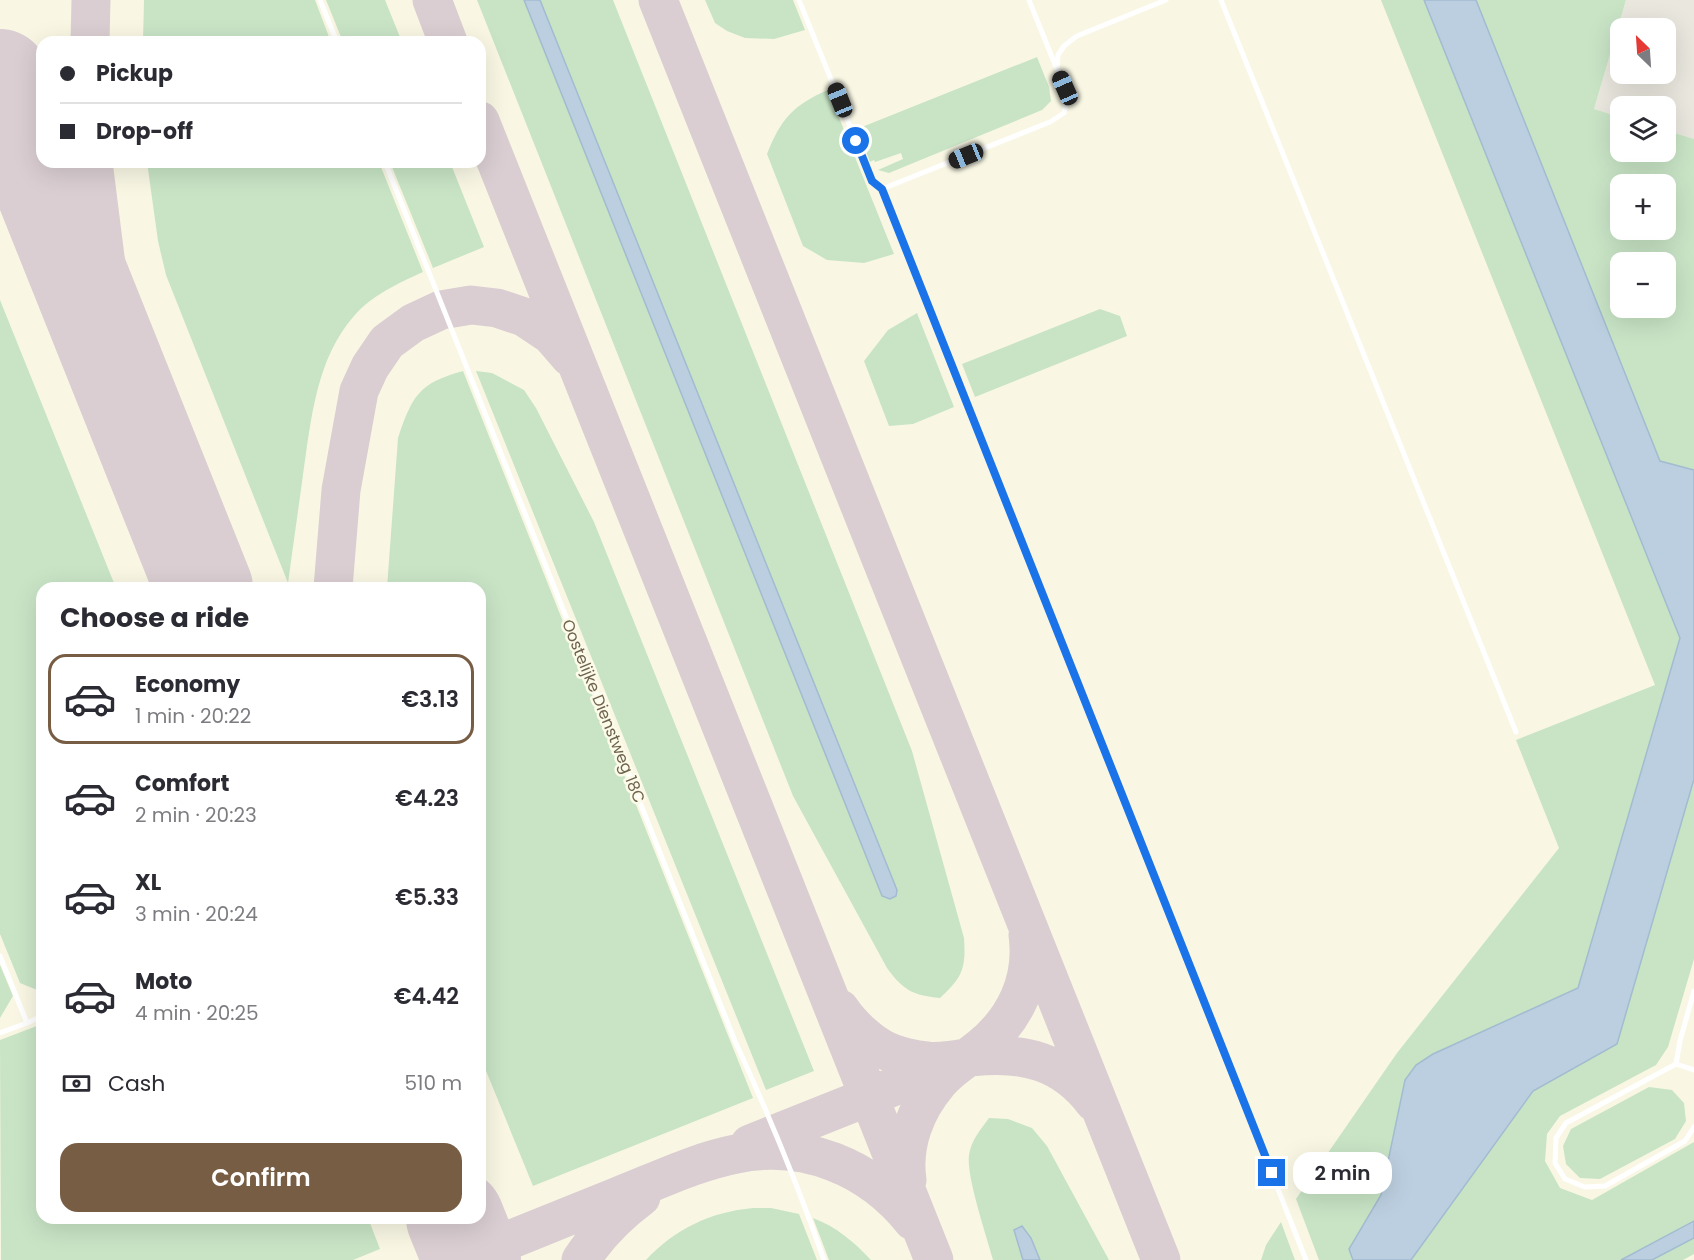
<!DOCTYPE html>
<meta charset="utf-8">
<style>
body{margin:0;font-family:Poppins,sans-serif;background:#f7f7f7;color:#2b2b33;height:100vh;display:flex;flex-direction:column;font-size:22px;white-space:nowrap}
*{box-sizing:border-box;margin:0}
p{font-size:20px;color:#7c7c81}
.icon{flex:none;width:33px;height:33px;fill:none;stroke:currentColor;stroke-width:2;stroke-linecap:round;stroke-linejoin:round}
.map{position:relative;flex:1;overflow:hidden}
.sheet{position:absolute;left:36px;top:582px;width:450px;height:642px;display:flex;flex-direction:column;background:#fff;border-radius:18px;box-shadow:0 6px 24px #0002}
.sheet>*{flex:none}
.top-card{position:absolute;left:36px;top:36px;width:450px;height:132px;border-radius:18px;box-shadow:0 6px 24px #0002;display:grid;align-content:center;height:132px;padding:0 24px;background:#fff}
.needle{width:39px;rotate:335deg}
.controls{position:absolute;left:1610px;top:18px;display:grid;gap:12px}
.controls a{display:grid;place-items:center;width:66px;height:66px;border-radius:12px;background:#fff;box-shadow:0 6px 24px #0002;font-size:30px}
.end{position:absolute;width:27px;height:27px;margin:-14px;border:8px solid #1a73e8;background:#fff;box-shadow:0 0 0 3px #fff}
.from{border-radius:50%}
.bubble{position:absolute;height:42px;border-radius:18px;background:#fff;box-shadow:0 6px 24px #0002;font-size:20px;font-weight:600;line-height:42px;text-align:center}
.car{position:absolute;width:18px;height:36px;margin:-18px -9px;border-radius:8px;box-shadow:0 0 4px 2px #0007;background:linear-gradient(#222 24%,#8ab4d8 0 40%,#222 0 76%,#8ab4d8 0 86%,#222 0)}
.top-card b{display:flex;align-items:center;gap:21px;height:57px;font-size:22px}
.top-card b+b{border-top:2px solid #e1e1e2}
.top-card i{width:15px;height:15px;background:#2b2b33}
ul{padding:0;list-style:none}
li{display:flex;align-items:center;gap:18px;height:90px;margin:0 12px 9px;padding:0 12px;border:3px solid transparent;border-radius:18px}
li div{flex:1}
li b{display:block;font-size:22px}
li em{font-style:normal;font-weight:600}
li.selected{border-color:#775d44}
li>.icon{width:54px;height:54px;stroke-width:1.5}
h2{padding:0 24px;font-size:27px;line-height:72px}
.pay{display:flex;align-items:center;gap:15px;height:66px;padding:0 24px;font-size:22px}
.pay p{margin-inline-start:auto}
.action{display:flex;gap:12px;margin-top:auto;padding:12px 24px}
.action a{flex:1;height:69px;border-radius:18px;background:#775d44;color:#fff;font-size:24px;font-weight:600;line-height:69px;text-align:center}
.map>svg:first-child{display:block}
.industrial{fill:#e9e7de;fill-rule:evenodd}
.green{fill:#c8e4c5;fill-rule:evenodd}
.water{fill:#bccfe0;stroke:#a3bbd0;stroke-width:1.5}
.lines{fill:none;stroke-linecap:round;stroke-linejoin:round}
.taxiway{stroke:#daced2;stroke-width:39}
.runway{stroke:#daced2;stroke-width:98}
.lane{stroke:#fff;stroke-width:5}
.route{stroke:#1a73e8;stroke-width:8}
.labels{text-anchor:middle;stroke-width:5;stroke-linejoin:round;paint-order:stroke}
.street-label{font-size:16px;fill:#6e634d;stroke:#fcfbea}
</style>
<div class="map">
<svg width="1694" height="1260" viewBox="0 0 1694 1260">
<rect width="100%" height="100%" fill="#f9f7e4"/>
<path class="industrial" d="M1626,0h68v139l-29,-9v-24h-45v11l-26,-8zM1620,28h45v46h-45z"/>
<path class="green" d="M144,0h171l16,42h-188z
M326,0h59l17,42h-59z
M477,0h136l299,751 52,187c2,30 -1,39 -24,60 -28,-3 -37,-8 -53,-30l-94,-172z
M705,0h88l12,30 -31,9 -29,-1 -18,-7 -12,-8z
M1381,0h43l256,638 -102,351 -145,65 -28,26 -24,115 -32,54 4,11h-34l-23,-61 101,-146 162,-205 -43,-108 139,-55z
M1476,0h150l-32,109 26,8v35h45v-22l29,9v331l-34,-8zM1620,184h45v46h-45zM1620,262h45v46h-45z
M1037,57l12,30 2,14 -9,9 -153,63 -11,-3 25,-11 -2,-6 -26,9 -1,-2 -4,2 -13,-33z
M828,90l66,164 -30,9 -37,-3 -24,-14 -36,-92c14,-35 26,-49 61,-64z
M147,162h232l44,110c-24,11 -51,23 -69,44 -38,43 -43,104 -51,159 -5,36 -10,72 -15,108l-122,-308 -8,-34z
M390,162h60l34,85 -51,21z
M0,300l116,288h-74v404l-22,-9 -20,-49z
M1100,309l20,7 7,20 -152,61 -13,-33z
M917,313l37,94 -41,17 -24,2 -25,-65 24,-31z
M463,371l290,727 -220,88 -53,-130v-468h-93l11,-150c14,-41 20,-55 65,-67z
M476,371l16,2 32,17 12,18 58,114 220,549 -48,19z
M1694,779v180l-26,88 -12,18 -96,51 -13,18 -2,27 15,27 32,12 102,-58v79l-73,39h-210l122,-169 84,-47z
M0,965l13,31 -13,22z
M42,1024v194h326l12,31 -27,11h-352l-1,-220z
M1649,1087l23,3 12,13 2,18 -11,18 -75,40 -20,-1 -14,-14 -3,-18 8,-17z
M989,1118l19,1 24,9 15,18 62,114h-116c-6,-23 -27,-84 -24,-105 2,-14 11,-25 20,-37z
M753,1208h18l28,6 18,46h-171c29,-31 64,-48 107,-52z
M813,1218c24,9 41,24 58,42h-42z
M1281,1222l14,38h-34l5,-15z
M1694,1238v16l-11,6h-31z"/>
<path class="water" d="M524,0h16l357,890 -1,6 -6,3 -8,-3z
M1424,0h52l184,461 34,9v309l-77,265 -84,47 -122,169h-58l-4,-11 32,-54 24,-115 11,-15 17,-11 145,-66 102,-350z
M1694,1221v17l-42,22h-31z
M1022,1226l9,12 9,22h-17l-9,-30z"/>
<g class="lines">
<path class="taxiway" d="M432,0l16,42
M658,0l503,1260
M90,42l1,-42
M480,121l454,1139
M93,162l13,103 17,82 44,148
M333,588l8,-98 18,-99 11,-24 17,-25 26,-19 28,-13 30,-5 26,3 27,9 27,18 19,22
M840,1009c10,15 29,34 47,42 10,5 28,9 40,10 14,2 31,-2 45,-4 50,-6 91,4 122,45
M750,1144l218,-87
M907,1180c-5,-35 8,-70 31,-97 11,-14 29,-24 42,-35 35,-28 54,-68 48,-113
M460,1260c52,-21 104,-42 156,-63 39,-15 79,-35 120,-43 68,-14 134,13 177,67
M581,1260c16,-25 36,-45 60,-63"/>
<path class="runway" d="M0,78l204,510
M455,1218l17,42"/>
<path class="lane" d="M320,0l17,42
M799,0l73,181 10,8 424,1071
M1029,0l27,67
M1221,0l295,732
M385,162l350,879c33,72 63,144 89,219
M882,189l168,-67 14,-9 3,-13 -2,-12 -8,-19 1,-14 6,-9 13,-10 89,-36
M0,956l27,67 15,-7
M1694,991l-14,50 -4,23 -110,59 -10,15 -1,25 10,16 20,8 20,-1 80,-45 9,-14
M0,1033l27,-10
M1676,1064l18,6"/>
</g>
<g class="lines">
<path class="route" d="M856,141l16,40 10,8 390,984"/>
</g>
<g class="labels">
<g class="street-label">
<text transform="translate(604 711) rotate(68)" y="6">Oostelijke Dienstweg 18C</text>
</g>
</g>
</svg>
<div class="controls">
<a><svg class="needle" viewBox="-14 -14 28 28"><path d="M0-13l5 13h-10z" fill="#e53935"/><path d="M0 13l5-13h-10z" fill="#7c7c81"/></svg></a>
<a><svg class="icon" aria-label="layers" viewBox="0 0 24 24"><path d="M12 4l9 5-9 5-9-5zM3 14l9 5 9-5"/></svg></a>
<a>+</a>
<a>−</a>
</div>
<i class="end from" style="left:856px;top:141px"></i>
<i class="end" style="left:1272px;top:1173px"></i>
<div class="bubble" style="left:1293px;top:1152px;width:99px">2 min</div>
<i class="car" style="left:1065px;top:88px;rotate:336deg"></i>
<i class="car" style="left:840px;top:100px;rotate:338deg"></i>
<i class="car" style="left:966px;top:156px;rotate:248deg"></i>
<div class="top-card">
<b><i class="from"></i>Pickup</b>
<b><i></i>Drop-off</b>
</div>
<section class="sheet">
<h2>Choose a ride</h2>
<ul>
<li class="selected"><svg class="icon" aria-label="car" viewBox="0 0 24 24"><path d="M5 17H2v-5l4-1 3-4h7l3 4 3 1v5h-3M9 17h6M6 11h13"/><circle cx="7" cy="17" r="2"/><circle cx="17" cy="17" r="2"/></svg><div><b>Economy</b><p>1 min · 20:22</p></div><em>€3.13</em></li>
<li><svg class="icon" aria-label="car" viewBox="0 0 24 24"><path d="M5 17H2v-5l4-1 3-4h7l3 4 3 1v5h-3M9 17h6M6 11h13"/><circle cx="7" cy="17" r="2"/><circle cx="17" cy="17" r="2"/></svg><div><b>Comfort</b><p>2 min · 20:23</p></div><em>€4.23</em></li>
<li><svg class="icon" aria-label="car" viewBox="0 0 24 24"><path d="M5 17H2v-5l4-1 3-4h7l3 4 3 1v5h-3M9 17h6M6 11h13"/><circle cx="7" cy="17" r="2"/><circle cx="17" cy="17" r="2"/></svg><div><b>XL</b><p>3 min · 20:24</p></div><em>€5.33</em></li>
<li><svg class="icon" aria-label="car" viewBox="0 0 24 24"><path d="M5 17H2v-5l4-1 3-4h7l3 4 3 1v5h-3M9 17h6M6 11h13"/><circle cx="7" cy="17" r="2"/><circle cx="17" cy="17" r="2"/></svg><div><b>Moto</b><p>4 min · 20:25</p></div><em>€4.42</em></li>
</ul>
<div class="pay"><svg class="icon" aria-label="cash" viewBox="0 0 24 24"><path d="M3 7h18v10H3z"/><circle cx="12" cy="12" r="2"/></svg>Cash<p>510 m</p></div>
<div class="action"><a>Confirm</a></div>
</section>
</div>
